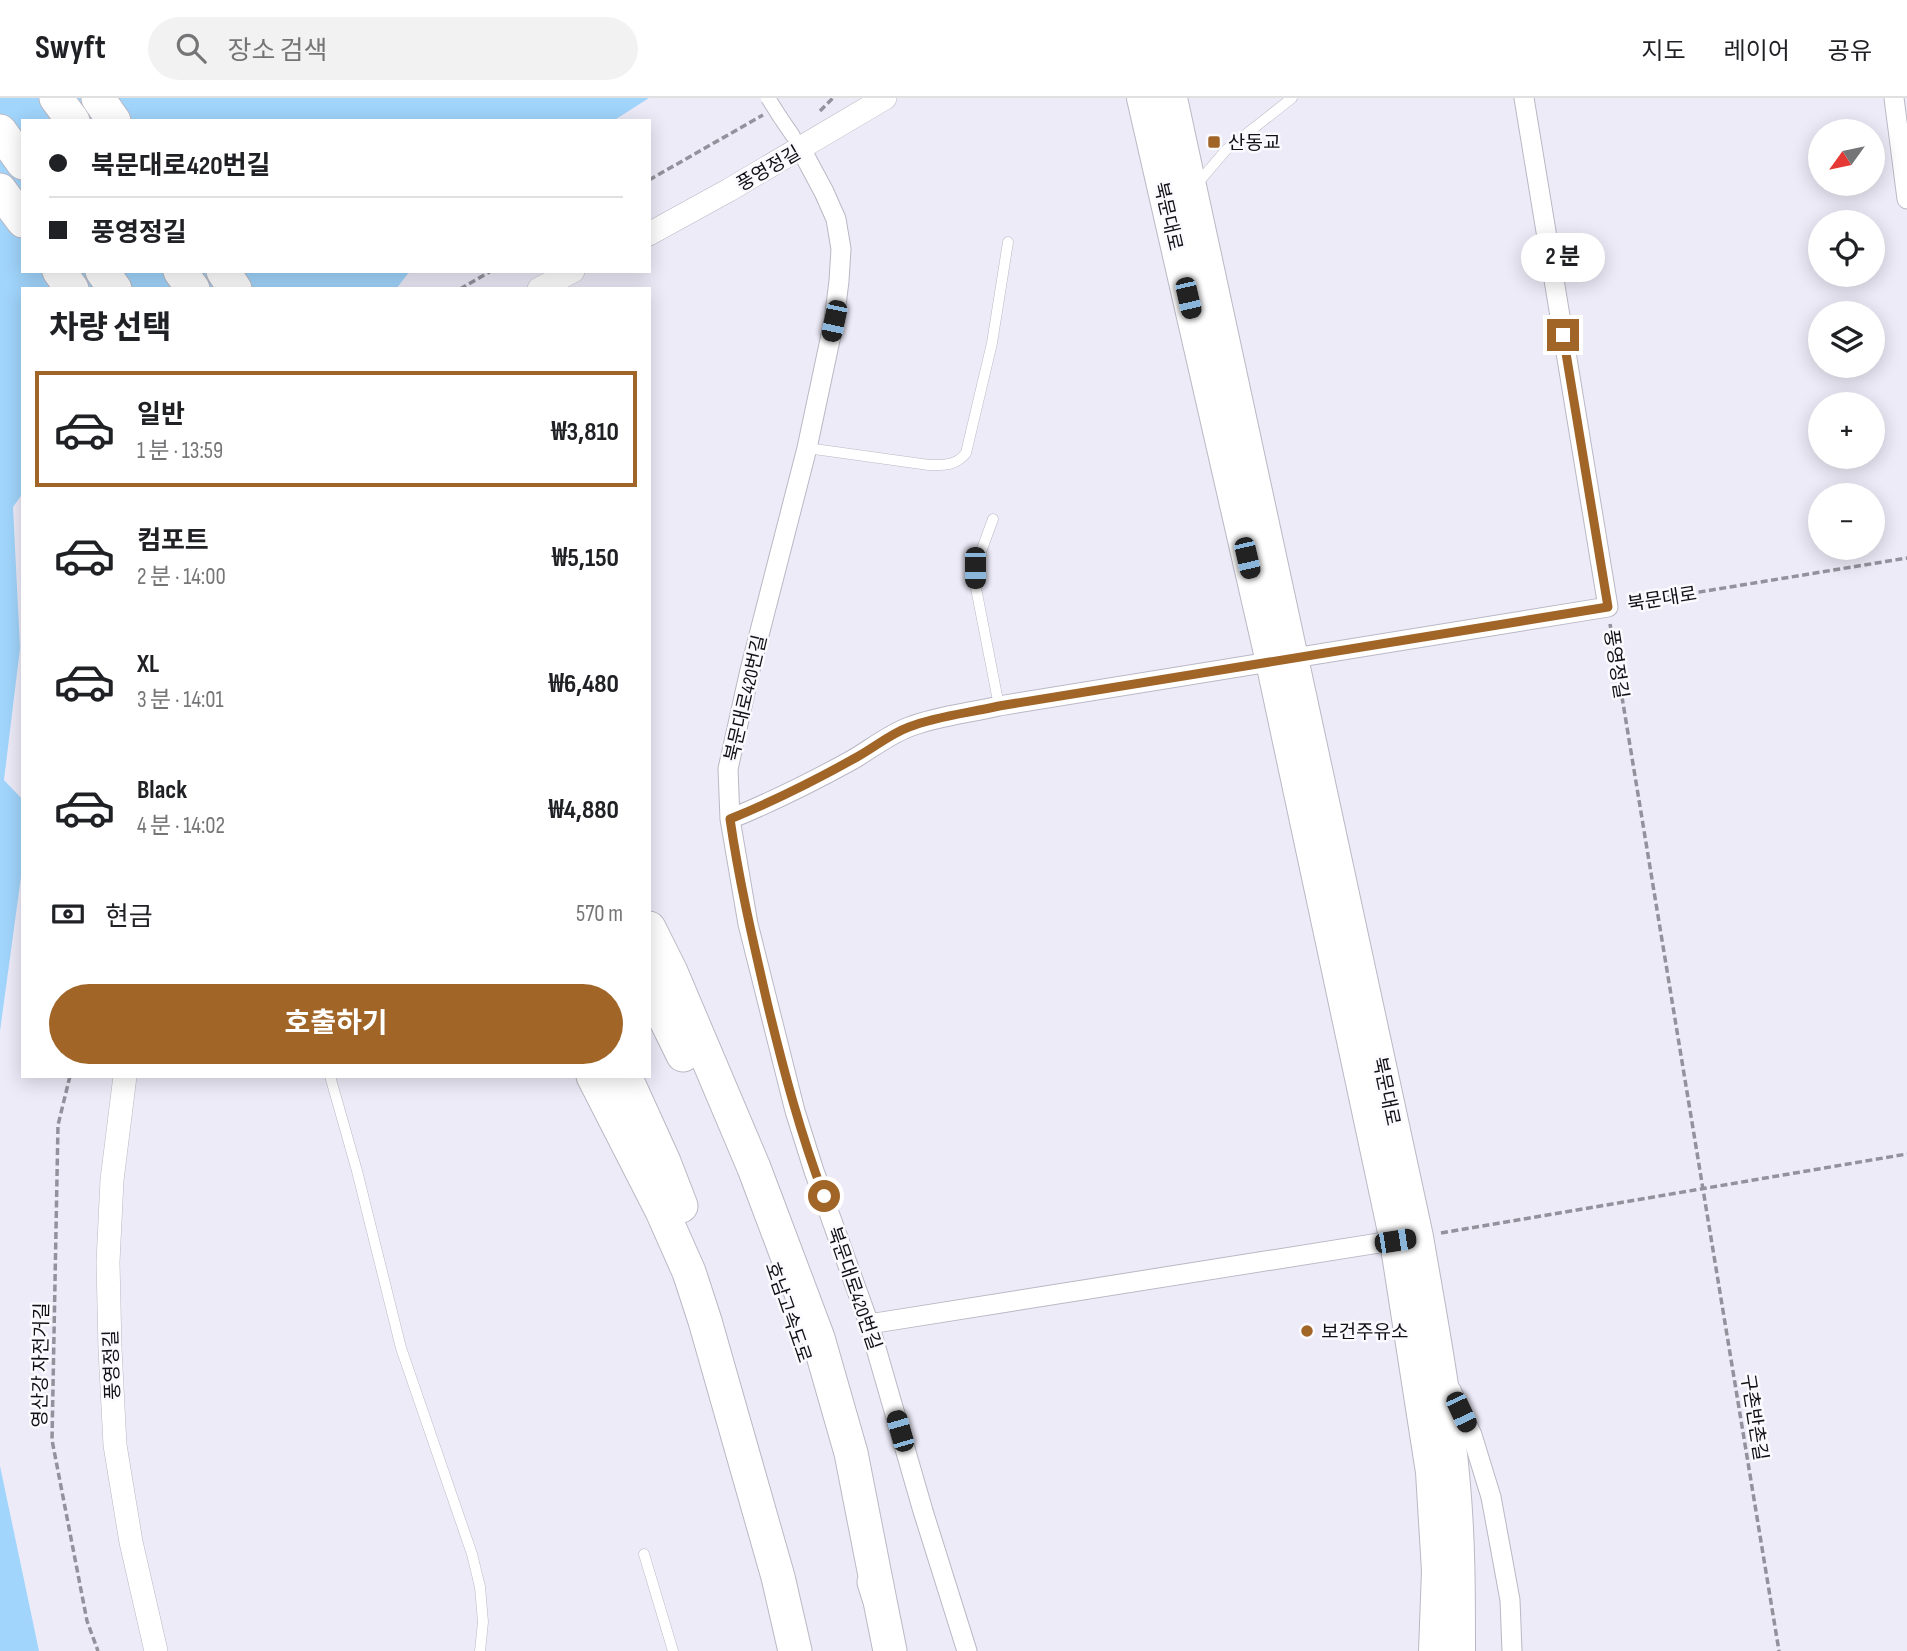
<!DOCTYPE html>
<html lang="ko">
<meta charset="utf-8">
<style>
body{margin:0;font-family:"Sofia Sans Condensed","Noto Sans KR",sans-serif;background:#f2f2f2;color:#202124;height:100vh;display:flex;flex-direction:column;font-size:26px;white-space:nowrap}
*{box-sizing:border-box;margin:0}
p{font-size:23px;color:#757577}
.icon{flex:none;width:38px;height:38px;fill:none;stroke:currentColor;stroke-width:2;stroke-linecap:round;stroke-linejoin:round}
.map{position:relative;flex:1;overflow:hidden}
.sheet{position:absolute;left:21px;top:189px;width:630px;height:791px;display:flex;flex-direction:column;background:#fff;border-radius:0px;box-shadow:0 4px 18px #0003}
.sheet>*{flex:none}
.guide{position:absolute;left:21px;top:21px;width:630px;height:154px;border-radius:0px;box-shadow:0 4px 18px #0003;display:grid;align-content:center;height:154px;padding:0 28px;background:#fff}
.needle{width:46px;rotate:237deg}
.controls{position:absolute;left:1808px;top:21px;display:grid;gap:14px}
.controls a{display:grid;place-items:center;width:77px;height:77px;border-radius:50%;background:#fff;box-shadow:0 4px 18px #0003;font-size:35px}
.end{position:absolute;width:32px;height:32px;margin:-16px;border:9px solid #a16527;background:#fff;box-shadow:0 0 0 4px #fff}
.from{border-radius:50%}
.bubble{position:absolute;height:49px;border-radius:24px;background:#fff;box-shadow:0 4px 18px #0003;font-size:23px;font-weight:700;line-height:49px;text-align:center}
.car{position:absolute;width:21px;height:42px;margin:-21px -10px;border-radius:9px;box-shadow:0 0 5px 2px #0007;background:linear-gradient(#222 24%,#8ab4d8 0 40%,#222 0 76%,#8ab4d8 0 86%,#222 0)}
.guide b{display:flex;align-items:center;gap:24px;height:66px;font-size:26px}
.guide b+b{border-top:2px solid #e0e0e0}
.guide i{width:18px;height:18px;background:#202124}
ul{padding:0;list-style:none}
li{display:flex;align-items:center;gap:21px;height:116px;margin:0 14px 10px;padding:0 14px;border:4px solid transparent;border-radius:0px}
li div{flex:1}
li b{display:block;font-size:26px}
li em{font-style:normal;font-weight:700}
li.active{border-color:#a16527}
li>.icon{width:63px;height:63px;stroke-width:1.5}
h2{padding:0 28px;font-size:32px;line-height:84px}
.pay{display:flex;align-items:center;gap:18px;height:77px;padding:0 28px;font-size:26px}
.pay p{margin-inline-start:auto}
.button{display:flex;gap:14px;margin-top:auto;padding:14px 28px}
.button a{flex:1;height:80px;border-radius:42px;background:#a16527;color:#fff;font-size:28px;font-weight:700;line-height:80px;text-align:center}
header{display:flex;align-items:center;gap:42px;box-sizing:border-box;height:98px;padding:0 35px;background:#fff;border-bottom:2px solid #e0e0e0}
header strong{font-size:33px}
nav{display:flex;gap:38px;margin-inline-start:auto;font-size:24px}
.search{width:490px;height:63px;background:#f2f2f2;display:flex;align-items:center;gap:18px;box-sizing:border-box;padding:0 24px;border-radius:38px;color:#757577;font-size:26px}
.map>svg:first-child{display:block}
.water{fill:#a1d5fc}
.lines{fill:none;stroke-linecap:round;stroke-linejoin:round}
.service-casing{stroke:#bab8c4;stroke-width:11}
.pedestrian-casing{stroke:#bab8c4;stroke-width:16}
.minor-casing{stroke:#bab8c4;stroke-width:21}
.tertiary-casing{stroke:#bab8c4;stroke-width:24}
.primary-casing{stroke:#bab8c4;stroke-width:32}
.motorway-casing{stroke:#bab8c4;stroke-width:35}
.path{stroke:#93929c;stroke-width:3.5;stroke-dasharray:7 3.5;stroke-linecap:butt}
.service{stroke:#fff;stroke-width:10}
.pedestrian{stroke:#fff;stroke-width:14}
.minor{stroke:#fff;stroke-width:19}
.tertiary{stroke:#fff;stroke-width:23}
.primary{stroke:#fff;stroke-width:30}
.motorway{stroke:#fff;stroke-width:33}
.pedestrian-bridge-casing{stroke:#bab8c4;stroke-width:16;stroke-linecap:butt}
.pedestrian-bridge{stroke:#fff;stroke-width:14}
.route{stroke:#a16527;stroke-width:9}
.poi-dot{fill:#a16527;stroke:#fafaff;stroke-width:2.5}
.labels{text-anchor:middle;stroke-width:5;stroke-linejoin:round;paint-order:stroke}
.poi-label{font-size:19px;fill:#111115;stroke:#fafaff;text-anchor:start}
.street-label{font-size:19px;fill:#111115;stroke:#fafaff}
</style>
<header>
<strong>Swyft</strong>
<div class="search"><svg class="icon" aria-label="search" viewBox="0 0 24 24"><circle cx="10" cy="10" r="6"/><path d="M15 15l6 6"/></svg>장소 검색</div>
<nav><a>지도</a><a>레이어</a><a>공유</a></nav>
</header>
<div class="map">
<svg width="1907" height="1553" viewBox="0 0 1907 1553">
<rect width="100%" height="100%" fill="#edebf8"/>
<path class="water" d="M0,0h649l-36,23h-590v150h387l-14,18h-373v204l-10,14 7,141 -16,132 19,20v62l-23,169z
M0,1368l39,185h-39z"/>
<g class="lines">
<g class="service-casing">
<path id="service" d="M1197,86l29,-34 66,-52
M807,350l122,17c15,0 27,1 37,-12l26,-110 16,-101
M993,421l-18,49v15l24,123
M330,978l27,95 44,177 71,206 8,33 3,35 -3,29
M644,1456l29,97"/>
</g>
<g class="pedestrian-casing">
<path id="pedestrian" d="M780,19l13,19"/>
</g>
<g class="minor-casing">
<path id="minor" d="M1894,0l13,101
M801,51l23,43 12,27 5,30 -2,32 -5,40 -27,127 -57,222 -22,99 2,50 18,105 47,187 19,60 55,153 54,187 44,140
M730,721c42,-17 82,-37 122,-59 19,-11 36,-25 57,-33 28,-11 60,-14 90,-21l609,-99 -84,-509
M869,1226l535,-85
M1451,1292l21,45 19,62 19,103 2,51"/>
</g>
<g class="tertiary-casing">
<path id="tertiary" d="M649,136l80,-44 156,-92
M539,191l34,-18
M125,978l-13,104 -4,82 2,87 5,96 16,97 25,109"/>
</g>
<g class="primary-casing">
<path id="primary" d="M1142,0l129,564 124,579 36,231 6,99 -3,80
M1172,0l246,1139c14,82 30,165 37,248 5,55 5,111 5,166"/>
</g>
<g class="motorway-casing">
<path id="motorway" d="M56,0l17,23
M98,0l16,23
M0,33l23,32
M0,92l23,31
M59,173l13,18
M102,173l13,18
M180,173l13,18
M223,173l12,18
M649,830l22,44 83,196 64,170 33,115 29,148
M649,888l34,69
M593,978l69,135 27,61 16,49 73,256 17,74
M625,978l39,86 17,44
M874,1484l6,19 10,50"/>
</g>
<path class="path" d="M820,13l13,-13
M649,82l114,-65
M460,191l31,-18
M1626,506l281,-46
M1610,526l169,1027
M70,978l-12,49 -6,315 35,181 11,30
M1441,1135l466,-79"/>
<use href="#service" class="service"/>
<use href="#pedestrian" class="pedestrian"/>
<use href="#minor" class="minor"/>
<use href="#tertiary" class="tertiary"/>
<use href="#primary" class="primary"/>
<use href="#motorway" class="motorway"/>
<g class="pedestrian-bridge-casing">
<path id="pedestrian-bridge" d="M768,0l12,19"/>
</g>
<use href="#pedestrian-bridge" class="pedestrian-bridge"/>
</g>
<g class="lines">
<path class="route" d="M824,1098c-24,-63 -41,-128 -57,-194 -14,-61 -28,-121 -37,-183 44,-18 86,-39 127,-62 18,-10 33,-23 52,-30 28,-11 60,-14 90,-21l609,-99 -45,-272"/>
</g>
<g class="poi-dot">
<rect x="1207" y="37" width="14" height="14" rx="3.5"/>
<circle cx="1307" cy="1233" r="7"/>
</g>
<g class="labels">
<g class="poi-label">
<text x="1228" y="51">산동교</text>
<text x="1321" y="1240">보건주유소</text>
</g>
<g class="street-label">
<text transform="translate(768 70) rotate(-30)" y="7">풍영정길</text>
<text transform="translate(1169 118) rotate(77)" y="7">북문대로</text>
<text transform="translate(1662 500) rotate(-9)" y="7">북문대로</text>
<text transform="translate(1617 566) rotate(81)" y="7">풍영정길</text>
<text transform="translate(745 600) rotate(-77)" y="7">북문대로420번길</text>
<text transform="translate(1387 993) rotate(78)" y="7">북문대로</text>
<text transform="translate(855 1190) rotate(71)" y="7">북문대로420번길</text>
<text transform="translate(789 1214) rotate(71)" y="7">호남고속도로</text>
<text transform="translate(40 1267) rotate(-89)" y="7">영산강 자전거길</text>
<text transform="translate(111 1267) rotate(-92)" y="7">풍영정길</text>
<text transform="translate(1755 1319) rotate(81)" y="7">구촌반촌길</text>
</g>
</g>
</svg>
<div class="controls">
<a><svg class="needle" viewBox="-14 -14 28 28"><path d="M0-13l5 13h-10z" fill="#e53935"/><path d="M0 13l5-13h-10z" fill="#757577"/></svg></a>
<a><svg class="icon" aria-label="locate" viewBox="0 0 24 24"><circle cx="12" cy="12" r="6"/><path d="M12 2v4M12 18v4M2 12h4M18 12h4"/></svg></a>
<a><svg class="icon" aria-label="layers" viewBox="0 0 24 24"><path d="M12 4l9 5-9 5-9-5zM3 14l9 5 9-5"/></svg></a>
<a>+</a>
<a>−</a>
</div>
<i class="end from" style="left:824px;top:1098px"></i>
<i class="end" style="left:1563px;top:237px"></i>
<div class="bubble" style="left:1521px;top:135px;width:84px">2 분</div>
<i class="car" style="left:1188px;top:200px;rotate:167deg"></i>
<i class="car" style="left:834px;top:223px;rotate:192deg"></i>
<i class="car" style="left:1247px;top:460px;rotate:167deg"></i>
<i class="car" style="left:975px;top:470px;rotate:180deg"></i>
<i class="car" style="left:1395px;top:1143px;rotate:81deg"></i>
<i class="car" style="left:1461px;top:1314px;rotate:155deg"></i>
<i class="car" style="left:900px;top:1333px;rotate:344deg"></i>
<div class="guide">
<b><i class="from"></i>북문대로420번길</b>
<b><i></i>풍영정길</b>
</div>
<section class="sheet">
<h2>차량 선택</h2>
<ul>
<li class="active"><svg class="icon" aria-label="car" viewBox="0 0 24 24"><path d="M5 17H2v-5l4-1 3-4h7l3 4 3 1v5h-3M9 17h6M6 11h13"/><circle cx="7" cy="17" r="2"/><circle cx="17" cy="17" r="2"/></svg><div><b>일반</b><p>1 분 · 13:59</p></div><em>₩3,810</em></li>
<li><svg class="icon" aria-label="car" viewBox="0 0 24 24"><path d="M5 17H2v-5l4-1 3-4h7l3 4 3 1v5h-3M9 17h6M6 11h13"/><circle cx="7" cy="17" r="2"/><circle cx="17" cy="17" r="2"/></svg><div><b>컴포트</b><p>2 분 · 14:00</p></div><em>₩5,150</em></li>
<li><svg class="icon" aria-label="car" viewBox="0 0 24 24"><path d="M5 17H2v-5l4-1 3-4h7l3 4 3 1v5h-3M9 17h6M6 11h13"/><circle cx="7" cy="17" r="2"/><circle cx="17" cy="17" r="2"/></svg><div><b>XL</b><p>3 분 · 14:01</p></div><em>₩6,480</em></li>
<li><svg class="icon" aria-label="car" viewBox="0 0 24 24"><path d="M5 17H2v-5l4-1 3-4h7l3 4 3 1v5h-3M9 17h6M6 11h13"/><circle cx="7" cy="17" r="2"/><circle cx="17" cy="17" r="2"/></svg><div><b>Black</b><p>4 분 · 14:02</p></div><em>₩4,880</em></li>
</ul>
<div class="pay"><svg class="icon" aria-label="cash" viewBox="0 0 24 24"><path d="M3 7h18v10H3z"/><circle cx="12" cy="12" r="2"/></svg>현금<p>570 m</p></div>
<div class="button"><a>호출하기</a></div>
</section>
</div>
